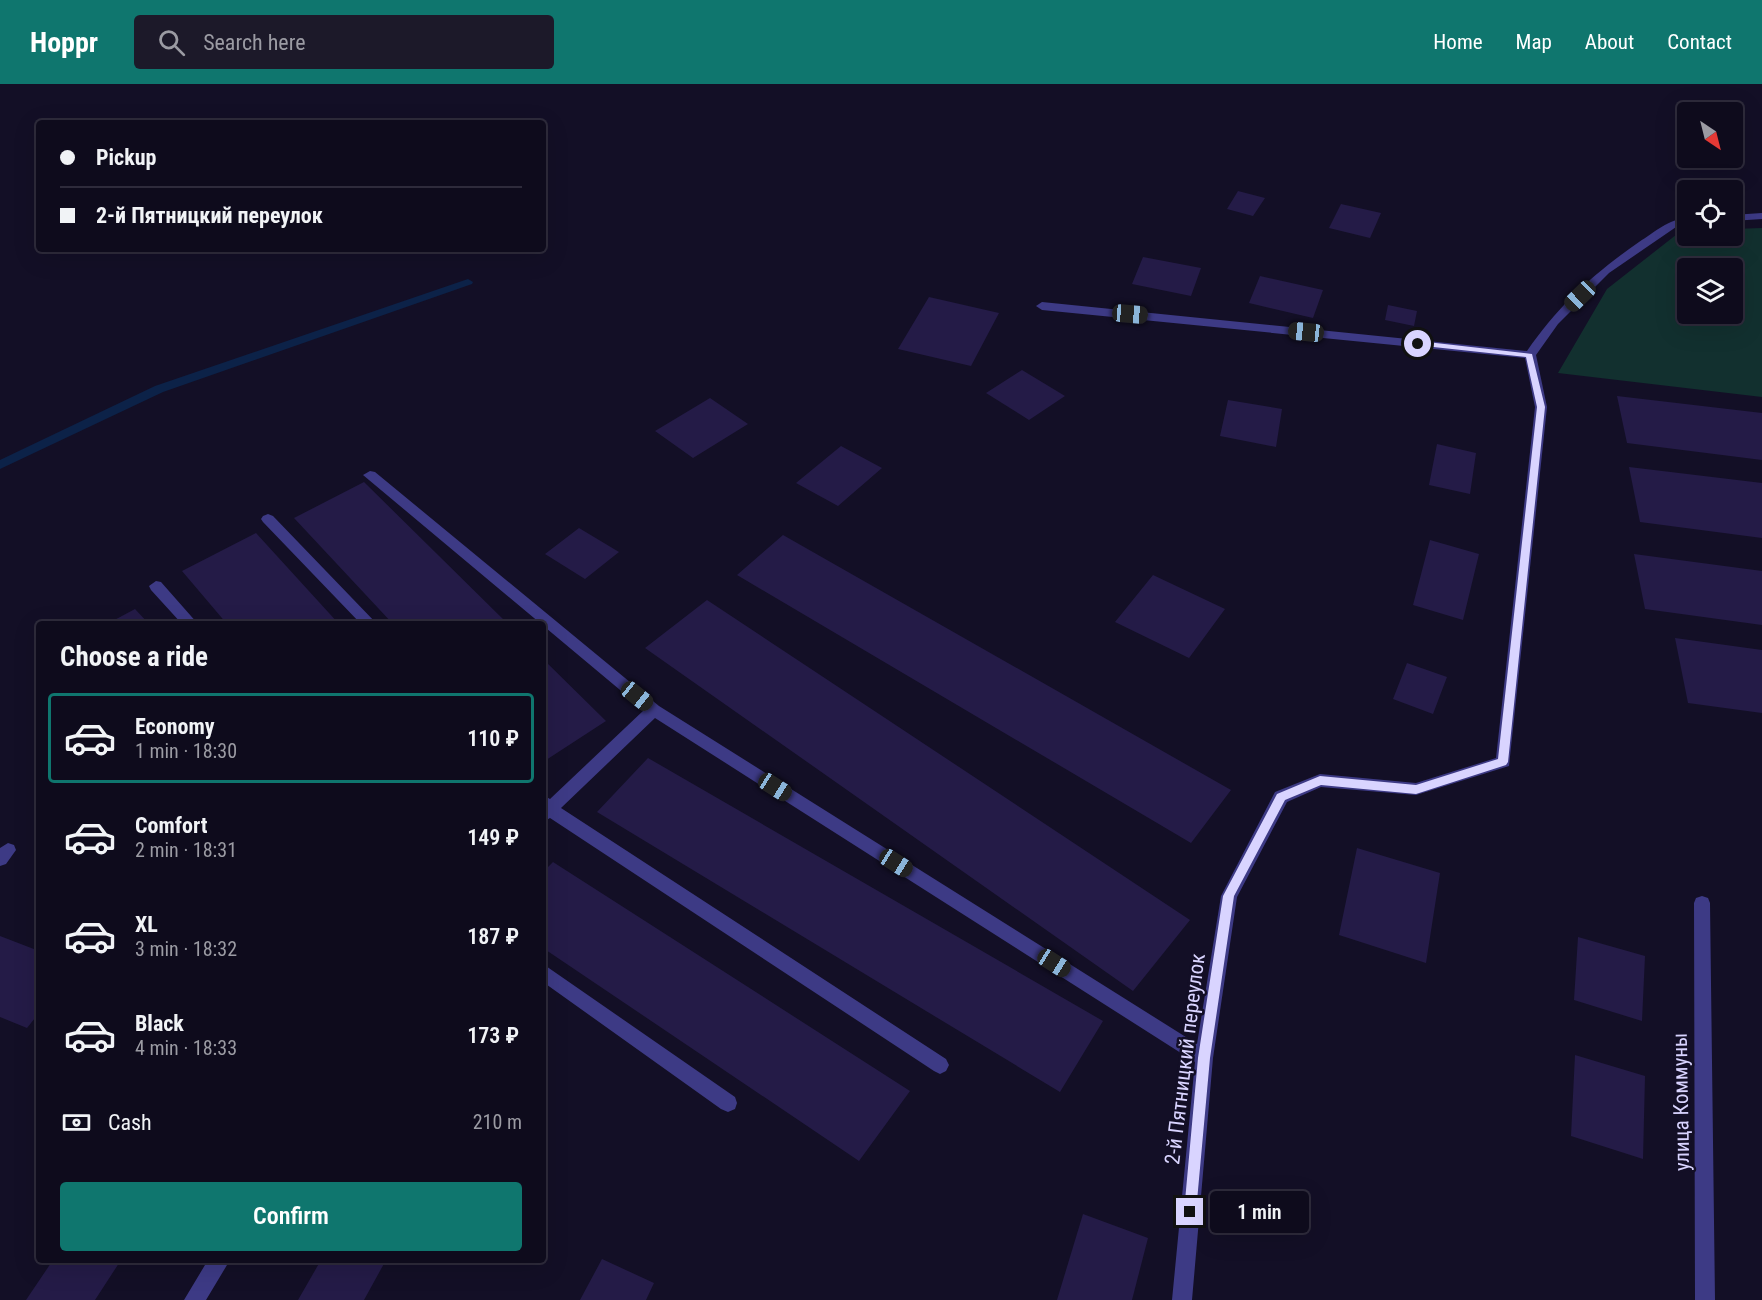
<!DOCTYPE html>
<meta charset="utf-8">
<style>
body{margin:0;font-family:"Roboto Condensed",sans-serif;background:#1c1929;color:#f1f3f6;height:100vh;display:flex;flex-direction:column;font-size:22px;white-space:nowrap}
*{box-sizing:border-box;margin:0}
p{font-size:20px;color:#9b9ba3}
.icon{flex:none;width:33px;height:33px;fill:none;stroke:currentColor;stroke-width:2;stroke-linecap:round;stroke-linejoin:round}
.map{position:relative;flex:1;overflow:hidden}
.details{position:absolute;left:36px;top:537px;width:510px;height:642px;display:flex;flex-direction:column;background:#0e0b1c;border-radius:6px;box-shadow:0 6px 24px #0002,0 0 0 2px #2e2b3b}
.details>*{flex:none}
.guide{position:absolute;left:36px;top:36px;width:510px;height:132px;border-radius:6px;box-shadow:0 6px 24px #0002,0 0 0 2px #2e2b3b;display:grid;align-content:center;height:132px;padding:0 24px;background:#0e0b1c}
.needle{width:39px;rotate:145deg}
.tools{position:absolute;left:1677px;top:18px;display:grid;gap:12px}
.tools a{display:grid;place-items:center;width:66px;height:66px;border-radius:6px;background:#0e0b1c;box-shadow:0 6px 24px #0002,0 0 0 2px #2e2b3b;font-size:30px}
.end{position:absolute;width:27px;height:27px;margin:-14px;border:8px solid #d9d4ff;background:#111;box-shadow:0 0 0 3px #111}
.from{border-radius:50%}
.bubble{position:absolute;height:42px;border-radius:6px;background:#0e0b1c;box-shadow:0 6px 24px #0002,0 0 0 2px #2e2b3b;font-size:20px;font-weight:600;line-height:42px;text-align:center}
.car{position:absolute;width:18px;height:36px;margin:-18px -9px;border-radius:8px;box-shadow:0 0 4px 2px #0007;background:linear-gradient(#222 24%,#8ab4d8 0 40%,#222 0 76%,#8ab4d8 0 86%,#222 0)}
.guide b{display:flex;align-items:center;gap:21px;height:57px;font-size:22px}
.guide b+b{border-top:2px solid #2e2b3b}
.guide i{width:15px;height:15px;background:#f1f3f6}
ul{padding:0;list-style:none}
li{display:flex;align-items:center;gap:18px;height:90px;margin:0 12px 9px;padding:0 12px;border:3px solid transparent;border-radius:6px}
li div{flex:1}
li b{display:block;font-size:22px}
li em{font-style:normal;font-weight:600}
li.active{border-color:#0f766e}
li>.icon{width:54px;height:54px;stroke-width:1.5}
h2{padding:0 24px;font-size:27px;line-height:72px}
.pay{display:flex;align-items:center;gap:15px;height:66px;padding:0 24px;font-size:22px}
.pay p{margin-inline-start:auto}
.primary-button{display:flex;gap:12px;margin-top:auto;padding:12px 24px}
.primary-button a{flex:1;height:69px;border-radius:6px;background:#0f766e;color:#fff;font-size:24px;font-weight:600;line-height:69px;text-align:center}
header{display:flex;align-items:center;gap:36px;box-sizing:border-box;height:84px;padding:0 30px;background:#0f766e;color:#fff}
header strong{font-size:28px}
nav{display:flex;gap:33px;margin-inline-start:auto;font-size:21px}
.search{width:420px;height:54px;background:#1c1929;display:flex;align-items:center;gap:15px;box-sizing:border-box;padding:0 21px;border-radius:6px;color:#9b9ba3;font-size:22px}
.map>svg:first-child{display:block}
.green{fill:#12302f;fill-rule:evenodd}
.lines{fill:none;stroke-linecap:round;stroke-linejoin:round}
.stream{fill:#0c2248;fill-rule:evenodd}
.building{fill:#241b47}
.minor{fill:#3d3a85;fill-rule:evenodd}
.route{fill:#d9d4ff}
.labels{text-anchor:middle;stroke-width:5;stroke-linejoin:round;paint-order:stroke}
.near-street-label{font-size:21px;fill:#d9d4ff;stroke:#130f26}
</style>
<header>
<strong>Hoppr</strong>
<div class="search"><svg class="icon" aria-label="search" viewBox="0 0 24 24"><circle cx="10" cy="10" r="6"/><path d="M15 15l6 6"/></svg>Search here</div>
<nav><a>Home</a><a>Map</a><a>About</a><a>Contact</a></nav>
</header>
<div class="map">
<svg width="1762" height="1216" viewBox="0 0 1762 1216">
<rect width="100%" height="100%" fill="#130f26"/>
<path class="green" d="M1762,144v169l-204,-24 49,-84 74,-58h6l1,5h44l1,-7zM1688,184h44v46h-44z"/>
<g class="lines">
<path class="stream" d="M468,195l5,3 -1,2 -309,108 -163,77v-9l155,-74z"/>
</g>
<path class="building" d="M1238,107l27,7 -12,18 -26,-7z
M1341,120l40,9 -11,25 -41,-10z
M1143,173l58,11 -10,28 -59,-12z
M1260,192l63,14 -10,28 -64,-15z
M929,213l70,16 -28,53 -73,-17z
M1388,221l29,6 -3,15 -29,-6z
M1022,286l43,26 -36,24 -43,-27z
M1617,312l145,17v47l-135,-17z
M710,314l38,26 -55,34 -38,-27z
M1228,316l54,9 -6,38 -56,-11z
M1437,360l39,9 -6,41 -41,-9z
M841,362l41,22 -44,38 -42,-23z
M1629,383l133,16v55l-122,-16z
M364,398l144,142h-115l-99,-106z
M579,444l40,24 -34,27 -40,-25z
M256,449l83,91h-112l-45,-53z
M783,451l448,255 -40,53 -454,-268z
M1430,456l49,14 -16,66 -50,-15z
M1634,470l128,17v54l-117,-16z
M1153,491l72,34 -36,49 -74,-36z
M707,516l483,320 -57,71 -488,-343z
M135,525l14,15h-42z
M1675,554l87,12v63l-74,-10z
M543,575l63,62 -63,41z
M1407,579l40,14 -14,37 -40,-15z
M648,674l455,263 -43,71 -463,-280z
M1357,764l83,25 -14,90 -87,-28z
M553,778l357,229 -51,70 -316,-213v-76z
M0,852l39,15v62l-12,15 -27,-11z
M1578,853l67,19 -3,65 -68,-21z
M1575,971l70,21 -2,83 -72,-23z
M1083,1130l65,24 -16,62h-75z
M602,1175l52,24 -8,17h-66z
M53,1176h68l-26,40h-69z
M321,1176h65l-22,40h-66z"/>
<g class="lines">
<path class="minor" d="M1762,129v6l-30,2v-6z
M1688,134v6l-9,1 -70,48 -51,51 -22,31 11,52 -38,359 -93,29 -95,-8 -34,15 -50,95 -24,161 -21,242h-20l23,-238 -540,-344 -94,90 385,251 3,6 -3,6 -6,3 -6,-3 -384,-253 -7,4v-27l7,4 94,-89 -281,-235 7,-4 5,1 284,234 538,338 24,-148 54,-104 45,-18 96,9 80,-25 39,-351 -10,-49 -483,-48 -6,-4 6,-4 485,49c32,-46 66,-77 112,-109 16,-10 29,-23 49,-24z
M268,430l5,2 104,108h-16l-98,-102 -2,-3 2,-3z
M156,497l5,1 37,42h-16l-31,-34 -2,-4z
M8,759l6,2 2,5 -10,14 -6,2v-18z
M1702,812l6,2 2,5 5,397h-20l-1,-397 2,-5z
M543,880l192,133 2,6 -2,6 -7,3 -7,-3 -178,-127z
M208,1176h22l-24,40h-22z"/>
</g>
<path class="route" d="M1418,257l114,13 13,53 -37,355 -2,3 -90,29 -95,-9 -36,15 -51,96 -24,162 -14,154 -2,4 -4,2 -5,-2 -1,-4 14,-154 25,-162 54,-102 43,-18 96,9 82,-26 39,-352 -11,-50 -111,-12 -1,-1z"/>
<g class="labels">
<g class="near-street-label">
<text transform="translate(1185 975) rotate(-83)" y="7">2-й Пятницкий переулок</text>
<text transform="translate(1681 1018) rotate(-91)" y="7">улица Коммуны</text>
</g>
</g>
</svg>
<div class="tools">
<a><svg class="needle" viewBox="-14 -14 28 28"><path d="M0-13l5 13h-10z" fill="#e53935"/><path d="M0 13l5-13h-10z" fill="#9b9ba3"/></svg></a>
<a><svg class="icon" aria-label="locate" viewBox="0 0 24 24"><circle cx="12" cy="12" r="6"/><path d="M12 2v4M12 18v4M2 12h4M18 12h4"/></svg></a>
<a><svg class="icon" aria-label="layers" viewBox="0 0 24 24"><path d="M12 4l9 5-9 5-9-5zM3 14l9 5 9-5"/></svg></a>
</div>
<i class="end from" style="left:1418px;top:260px"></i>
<i class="end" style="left:1190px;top:1128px"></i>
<div class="bubble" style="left:1210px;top:1107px;width:99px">1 min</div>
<i class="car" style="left:1580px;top:212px;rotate:226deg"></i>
<i class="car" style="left:1130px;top:230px;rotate:95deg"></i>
<i class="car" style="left:1306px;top:248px;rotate:276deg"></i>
<i class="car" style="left:637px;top:612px;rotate:129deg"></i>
<i class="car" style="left:775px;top:703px;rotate:122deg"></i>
<i class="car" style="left:896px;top:779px;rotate:122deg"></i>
<i class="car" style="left:1054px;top:879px;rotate:122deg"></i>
<div class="guide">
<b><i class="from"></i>Pickup</b>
<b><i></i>2-й Пятницкий переулок</b>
</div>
<section class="details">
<h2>Choose a ride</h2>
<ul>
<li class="active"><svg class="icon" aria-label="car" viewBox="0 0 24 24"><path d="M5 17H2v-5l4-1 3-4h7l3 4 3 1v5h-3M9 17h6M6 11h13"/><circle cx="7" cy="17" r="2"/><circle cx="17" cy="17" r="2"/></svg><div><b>Economy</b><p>1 min · 18:30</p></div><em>110 ₽</em></li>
<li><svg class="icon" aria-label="car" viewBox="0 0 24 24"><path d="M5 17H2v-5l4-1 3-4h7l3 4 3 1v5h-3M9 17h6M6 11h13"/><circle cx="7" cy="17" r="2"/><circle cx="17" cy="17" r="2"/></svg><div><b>Comfort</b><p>2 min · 18:31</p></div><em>149 ₽</em></li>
<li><svg class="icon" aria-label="car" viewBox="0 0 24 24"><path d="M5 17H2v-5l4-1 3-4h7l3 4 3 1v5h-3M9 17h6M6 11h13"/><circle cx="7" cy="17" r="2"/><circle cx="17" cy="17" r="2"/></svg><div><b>XL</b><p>3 min · 18:32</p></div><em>187 ₽</em></li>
<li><svg class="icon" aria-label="car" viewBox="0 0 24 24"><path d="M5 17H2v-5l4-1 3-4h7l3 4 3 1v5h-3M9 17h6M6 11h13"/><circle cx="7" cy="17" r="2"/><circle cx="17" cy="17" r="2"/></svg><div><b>Black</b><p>4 min · 18:33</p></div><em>173 ₽</em></li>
</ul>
<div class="pay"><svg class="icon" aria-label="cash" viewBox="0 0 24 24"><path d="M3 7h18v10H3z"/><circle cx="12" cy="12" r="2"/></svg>Cash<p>210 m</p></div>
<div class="primary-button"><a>Confirm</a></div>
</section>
</div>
